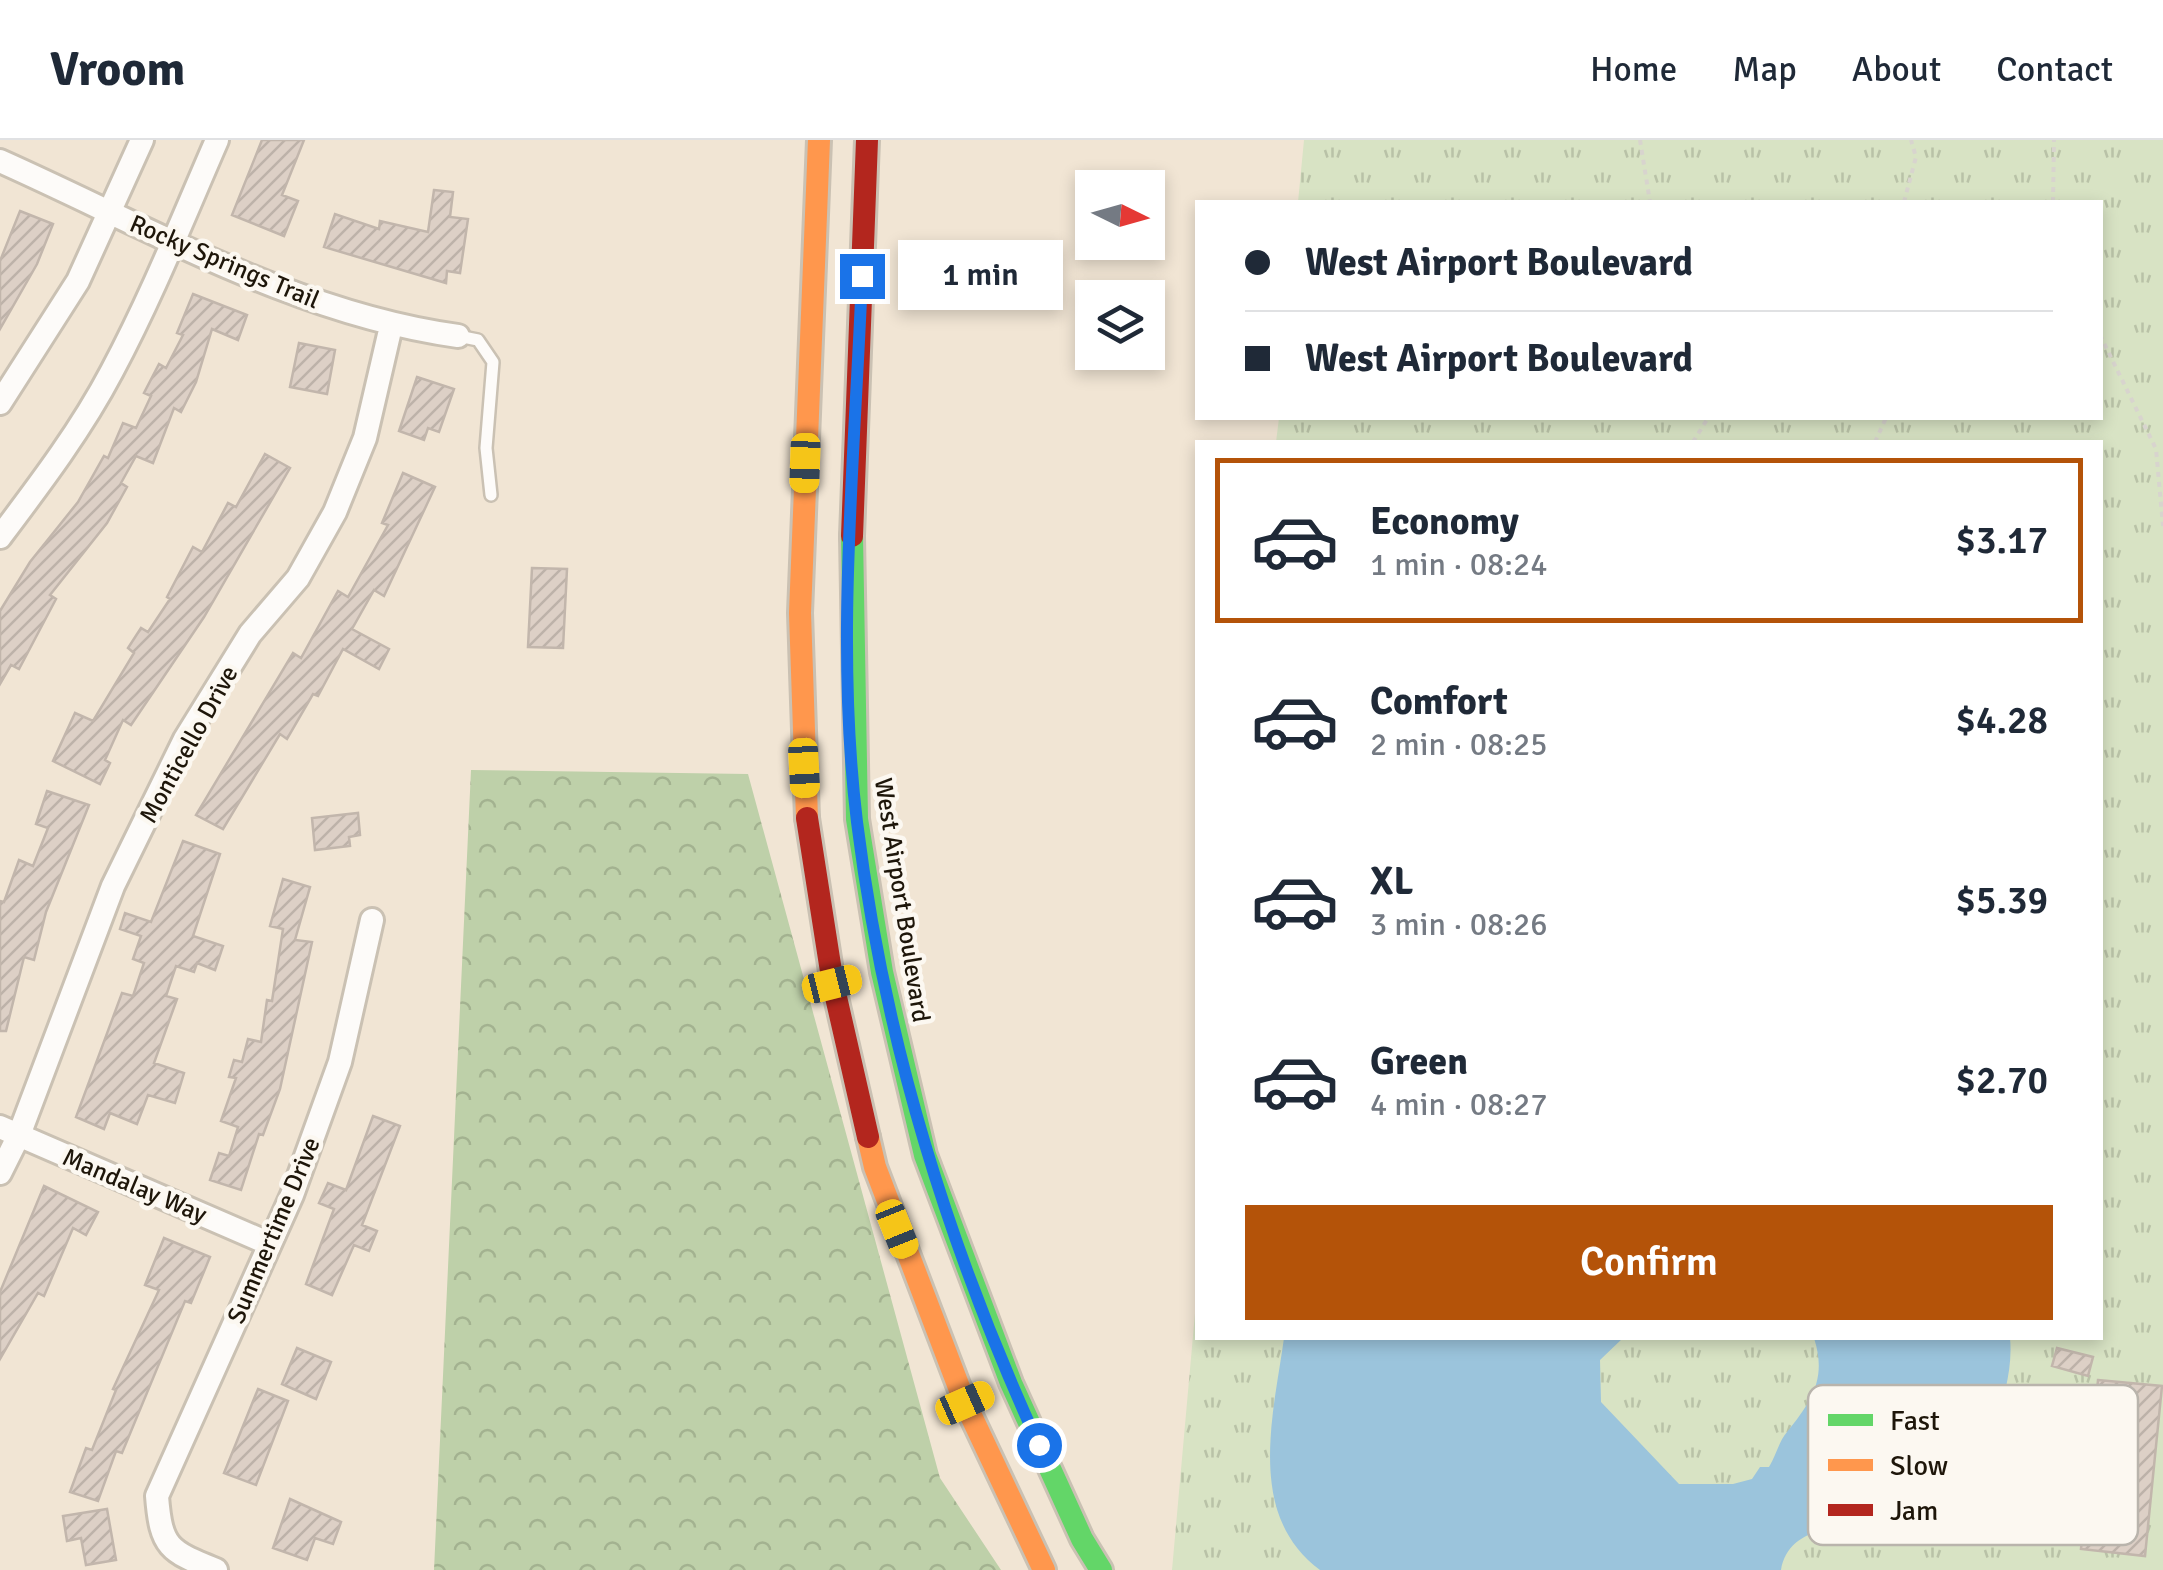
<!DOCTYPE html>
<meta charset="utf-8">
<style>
body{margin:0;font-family:Signika,sans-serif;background:#f6f6f7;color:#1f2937;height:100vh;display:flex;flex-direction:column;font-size:38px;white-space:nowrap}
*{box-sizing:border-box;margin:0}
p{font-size:32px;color:#747a83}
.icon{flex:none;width:55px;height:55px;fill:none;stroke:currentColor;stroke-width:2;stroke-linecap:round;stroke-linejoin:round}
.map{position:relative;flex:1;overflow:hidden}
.panel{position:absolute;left:1195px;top:300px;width:908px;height:900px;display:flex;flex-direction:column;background:#fff;border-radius:0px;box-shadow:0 5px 15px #0003}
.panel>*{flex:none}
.banner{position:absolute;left:1195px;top:60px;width:908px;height:220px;border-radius:0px;box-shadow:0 5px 15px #0003;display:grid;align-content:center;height:220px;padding:0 50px;background:#fff}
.needle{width:65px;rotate:95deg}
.buttons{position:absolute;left:1075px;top:30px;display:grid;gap:20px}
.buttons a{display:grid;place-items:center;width:90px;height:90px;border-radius:0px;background:#fff;box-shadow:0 5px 15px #0003;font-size:50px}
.end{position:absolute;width:45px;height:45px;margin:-22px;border:12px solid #1a73e8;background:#fff;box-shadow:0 0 0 5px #fff}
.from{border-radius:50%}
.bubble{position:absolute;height:70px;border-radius:0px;background:#fff;box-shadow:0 5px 15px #0003;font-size:32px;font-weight:600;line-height:70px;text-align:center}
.car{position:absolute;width:30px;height:60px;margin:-30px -15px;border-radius:12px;box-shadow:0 0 8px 2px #0007;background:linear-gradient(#f5c518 24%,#345 0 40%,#f5c518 0 76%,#345 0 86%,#f5c518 0)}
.banner b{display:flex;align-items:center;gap:35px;height:95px;font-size:38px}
.banner b+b{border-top:2px solid #e0e1e3}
.banner i{width:25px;height:25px;background:#1f2937}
ul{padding:18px 0 0;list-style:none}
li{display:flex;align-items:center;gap:30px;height:165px;margin:0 20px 15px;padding:0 30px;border:5px solid transparent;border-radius:0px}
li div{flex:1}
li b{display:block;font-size:38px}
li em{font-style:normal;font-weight:600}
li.active{border-color:#b45309}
li>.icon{width:90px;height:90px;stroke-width:1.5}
.button{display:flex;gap:20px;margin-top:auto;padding:20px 50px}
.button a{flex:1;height:115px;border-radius:0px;background:#b45309;color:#fff;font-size:40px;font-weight:600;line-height:115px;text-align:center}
header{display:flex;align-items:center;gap:60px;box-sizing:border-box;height:140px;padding:0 50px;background:#fff;border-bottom:2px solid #e0e1e3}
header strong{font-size:48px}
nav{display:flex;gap:55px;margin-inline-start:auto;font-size:35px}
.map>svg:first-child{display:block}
.grass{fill:url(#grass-tufts)}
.forest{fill:url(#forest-crowns)}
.water{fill:#9bc4dc}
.building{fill:url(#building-hatch);stroke:#c2b6ac;stroke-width:2.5}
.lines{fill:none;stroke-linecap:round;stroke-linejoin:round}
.lane-casing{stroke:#cac1b3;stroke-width:16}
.street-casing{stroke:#cac1b3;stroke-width:28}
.fast-casing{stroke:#cac1b3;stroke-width:28}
.slow-casing{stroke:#cac1b3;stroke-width:28}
.jam-casing{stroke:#cac1b3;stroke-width:28}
.path{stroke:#d8d4ce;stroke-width:4;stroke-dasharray:5 5;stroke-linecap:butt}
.lane{stroke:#fdfbf9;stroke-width:11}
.street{stroke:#fdfbf9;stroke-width:22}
.fast{stroke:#63d668;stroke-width:22}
.slow{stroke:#ff974d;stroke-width:22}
.jam{stroke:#b3261e;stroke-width:22}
.route{stroke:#1a73e8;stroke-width:12}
.labels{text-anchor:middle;stroke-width:9;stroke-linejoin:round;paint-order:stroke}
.street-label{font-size:25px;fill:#1e160a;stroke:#fcf8f1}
.key{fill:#fcf8f1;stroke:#b9b4ac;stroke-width:2.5}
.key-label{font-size:28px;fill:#1e160a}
</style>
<header>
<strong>Vroom</strong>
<nav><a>Home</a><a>Map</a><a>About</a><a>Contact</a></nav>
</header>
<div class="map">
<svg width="2163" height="1430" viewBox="0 0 2163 1430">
<defs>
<pattern id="grass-tufts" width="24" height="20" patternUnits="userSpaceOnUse" patternTransform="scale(2.5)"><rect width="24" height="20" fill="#d8e3c4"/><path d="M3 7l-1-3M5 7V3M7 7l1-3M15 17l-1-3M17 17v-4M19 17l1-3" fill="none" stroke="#b9c2a7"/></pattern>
<pattern id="forest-crowns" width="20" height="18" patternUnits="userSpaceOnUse" patternTransform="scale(2.5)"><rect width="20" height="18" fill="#bed0a9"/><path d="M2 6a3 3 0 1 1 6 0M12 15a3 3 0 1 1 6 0" fill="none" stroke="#a3b290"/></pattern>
<pattern id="building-hatch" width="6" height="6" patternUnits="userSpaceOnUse" patternTransform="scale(2.5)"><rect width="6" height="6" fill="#ddd0c6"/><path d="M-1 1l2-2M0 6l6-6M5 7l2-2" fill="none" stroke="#bdb2a9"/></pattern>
</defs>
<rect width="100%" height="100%" fill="#f1e5d4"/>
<path class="grass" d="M1304,0h859v1430h-991l25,-279 1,47h902v-896h-824l3,-24h821v-216h-802z"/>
<path class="forest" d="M471,630l277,4 192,704 61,92h-567z"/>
<path class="water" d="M1284,1198h339l-23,22 1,42 78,82h54l19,-5 8,-12h9c7,-11 10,-26 18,-35 25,-31 40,-54 27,-94h196c3,31 -7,60 -14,91 -5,24 -7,63 -28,79 -45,36 -174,-11 -187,62h-461c-74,-55 -47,-153 -36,-232z"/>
<path class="building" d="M262,0h42l-22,55 16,6 -14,35 -52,-21z
M434,50l19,2 -3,25 18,2 -8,54 -13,-2 -1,12 -122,-36 11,-33 44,15 1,-8 48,11z
M20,71l33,13 -16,40 -37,65v-68z
M193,154l54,21 -9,25 -26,-11 -16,53 -15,30 -7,-4 -21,55 -17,-7 -15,27 6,4 -20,36 -57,72 6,4 -37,70 -8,-4 -11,19v-73l30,-49 48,-60 26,-46 4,2 15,-35 13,5 15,-32 -7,-3 15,-29 7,4 17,-33 -6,-2z
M299,203l36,7 -8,44 -37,-7z
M417,237l37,12 -15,43 -11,-4 -4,12 -25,-9z
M265,314l25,14 -86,149 -73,108 -8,-5 -18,40 5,3 -10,21 -47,-23 22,-48 18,8 41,-68 -6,-5 13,-20 7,4 22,-33 -3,-2 26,-50 9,5 26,-49 8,4z
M403,333l32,14 -51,109 -10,-6 -22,39 37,20 -10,20 -36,-20 -25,47 -5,-2 -26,45 -7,-5 -57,95 -27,-14 97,-162 8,5 37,-67 10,6 40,-72 -6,-2z
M532,428l35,1 -4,79 -35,-1z
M47,651l42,14 -43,107 -12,48 -10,-3 -18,74h-6v-130l4,1 15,-42 14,6 15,-38 -12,-4z
M358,673l2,22 -11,2 1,9 -35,4 -3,-32z
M183,701l37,13 -27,82 30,10 -8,24 -18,-7 -3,9 -18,-6 -10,30 11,3 -23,64 30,10 -9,30 -27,-8 -11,29 -27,-11 -6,16 -28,-12 46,-124 11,3 11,-33 -11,-4 8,-23 -21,-7 5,-16 26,9z
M283,739l27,8 -15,53 17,2 -32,147 -17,46 -4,-1 -18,56 -31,-10 9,-27 10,3 9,-29 -17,-6 15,-43 -7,-1 5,-17 8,2 6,-23 13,3 6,-42 5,1 11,-72 -13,-3z
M373,976l27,10 -38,99 15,6 -8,20 -15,-6 -22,50 -26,-11 28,-75 -15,-6 9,-20 18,7z
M44,1046l54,26 -12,23 -13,-7 -29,68 -6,-3 -38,66v-67z
M164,1098l46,19 -19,46 -6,-2 -63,152 -6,-2 -18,50 -28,-9 16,-44 6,2 24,-60 -3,-1 46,-99 -14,-5z
M297,1208l34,14 -15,37 -34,-15z
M2057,1208l36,9 -5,19 -36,-10z
M2098,1240l64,6 -17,170 -64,-7z
M258,1249l30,12 -32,84 -32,-12z
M290,1359l51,23 -8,22 -18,-6 -8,22 -34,-12z
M107,1369l9,51 -30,5 -5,-27 -14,3 -4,-25z"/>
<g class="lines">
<g class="lane-casing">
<path id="lane" d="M458,196l20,4 15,22 -7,86 5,47"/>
</g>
<g class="street-casing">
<path id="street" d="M0,21c148,66 296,153 458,175
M0,263l78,-122 64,-141
M0,397c40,-53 81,-107 112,-166 40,-75 71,-153 105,-231
M0,987l270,117
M0,1033l19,-38 94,-249 72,-147 65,-105 48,-56 37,-66 30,-74 26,-112
M216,1430c-47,-19 -55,-22 -59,-74l135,-301 48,-133 32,-142"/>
</g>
<g class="fast-casing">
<path id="fast" d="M852,396l5,283 25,153 43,183 86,228 71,156 19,31"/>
</g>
<g class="slow-casing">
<path id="slow" d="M807,678l-7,-205 19,-473
M868,997l7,30 90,236 79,167"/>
</g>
<g class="jam-casing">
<path id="jam" d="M852,396l15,-396
M807,678l26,166 35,153"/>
</g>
<path class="path" d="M1640,0l10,62
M1904,62l12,-45 -5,-17
M2053,62l1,-62
M2100,195l56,114 7,77
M1693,302l15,-24
M1875,302l11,-24"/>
<use href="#lane" class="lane"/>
<use href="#street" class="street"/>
<use href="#fast" class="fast"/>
<use href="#slow" class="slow"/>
<use href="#jam" class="jam"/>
</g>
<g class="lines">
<path class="route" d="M862,136c-7,180 -27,367 -5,546 27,217 91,425 182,623"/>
</g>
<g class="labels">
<g class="street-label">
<text transform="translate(225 121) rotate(23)" y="9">Rocky Springs Trail</text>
<text transform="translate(188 604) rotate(-61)" y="9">Monticello Drive</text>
<text transform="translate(903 760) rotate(81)" y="9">West Airport Boulevard</text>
<text transform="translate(135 1045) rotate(23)" y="9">Mandalay Way</text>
<text transform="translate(273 1090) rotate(-67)" y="9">Summertime Drive</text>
</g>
</g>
<rect x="1808" y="1245" width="330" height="160" rx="15" class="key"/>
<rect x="1828" y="1274" width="45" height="12" fill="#63d668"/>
<rect x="1828" y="1319" width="45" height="12" fill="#ff974d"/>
<rect x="1828" y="1364" width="45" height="12" fill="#b3261e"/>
<g class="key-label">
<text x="1890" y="1290">Fast</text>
<text x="1890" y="1335">Slow</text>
<text x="1890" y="1380">Jam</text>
</g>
</svg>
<div class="buttons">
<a><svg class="needle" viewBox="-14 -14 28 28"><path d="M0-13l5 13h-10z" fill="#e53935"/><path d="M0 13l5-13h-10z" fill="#747a83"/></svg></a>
<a><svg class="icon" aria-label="layers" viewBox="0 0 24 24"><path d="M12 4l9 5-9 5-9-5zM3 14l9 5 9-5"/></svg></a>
</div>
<i class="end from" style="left:1039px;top:1305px"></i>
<i class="end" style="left:862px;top:136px"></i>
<div class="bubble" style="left:898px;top:100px;width:165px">1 min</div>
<i class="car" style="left:805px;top:323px;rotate:182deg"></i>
<i class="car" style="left:804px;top:628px;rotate:177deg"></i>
<i class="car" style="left:832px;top:844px;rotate:76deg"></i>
<i class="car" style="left:897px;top:1089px;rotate:158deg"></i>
<i class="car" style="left:965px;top:1263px;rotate:66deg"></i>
<div class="banner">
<b><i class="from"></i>West Airport Boulevard</b>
<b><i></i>West Airport Boulevard</b>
</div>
<section class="panel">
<ul>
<li class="active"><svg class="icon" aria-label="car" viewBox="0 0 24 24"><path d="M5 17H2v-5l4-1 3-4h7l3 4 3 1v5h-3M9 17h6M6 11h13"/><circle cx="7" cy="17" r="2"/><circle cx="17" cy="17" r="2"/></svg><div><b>Economy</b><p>1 min · 08:24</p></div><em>$3.17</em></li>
<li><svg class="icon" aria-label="car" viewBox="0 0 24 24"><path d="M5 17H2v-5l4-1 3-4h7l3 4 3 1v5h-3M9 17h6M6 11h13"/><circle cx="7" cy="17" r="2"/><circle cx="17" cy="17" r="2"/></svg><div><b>Comfort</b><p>2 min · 08:25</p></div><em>$4.28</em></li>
<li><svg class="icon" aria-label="car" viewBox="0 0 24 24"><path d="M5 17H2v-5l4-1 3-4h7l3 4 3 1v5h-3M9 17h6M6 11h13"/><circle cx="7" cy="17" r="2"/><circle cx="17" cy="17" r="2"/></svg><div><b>XL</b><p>3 min · 08:26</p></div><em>$5.39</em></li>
<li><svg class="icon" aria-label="car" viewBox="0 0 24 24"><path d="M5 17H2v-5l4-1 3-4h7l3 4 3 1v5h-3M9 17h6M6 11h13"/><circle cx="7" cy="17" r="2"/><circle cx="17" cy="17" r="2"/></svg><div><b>Green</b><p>4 min · 08:27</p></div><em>$2.70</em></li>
</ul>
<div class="button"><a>Confirm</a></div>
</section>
</div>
